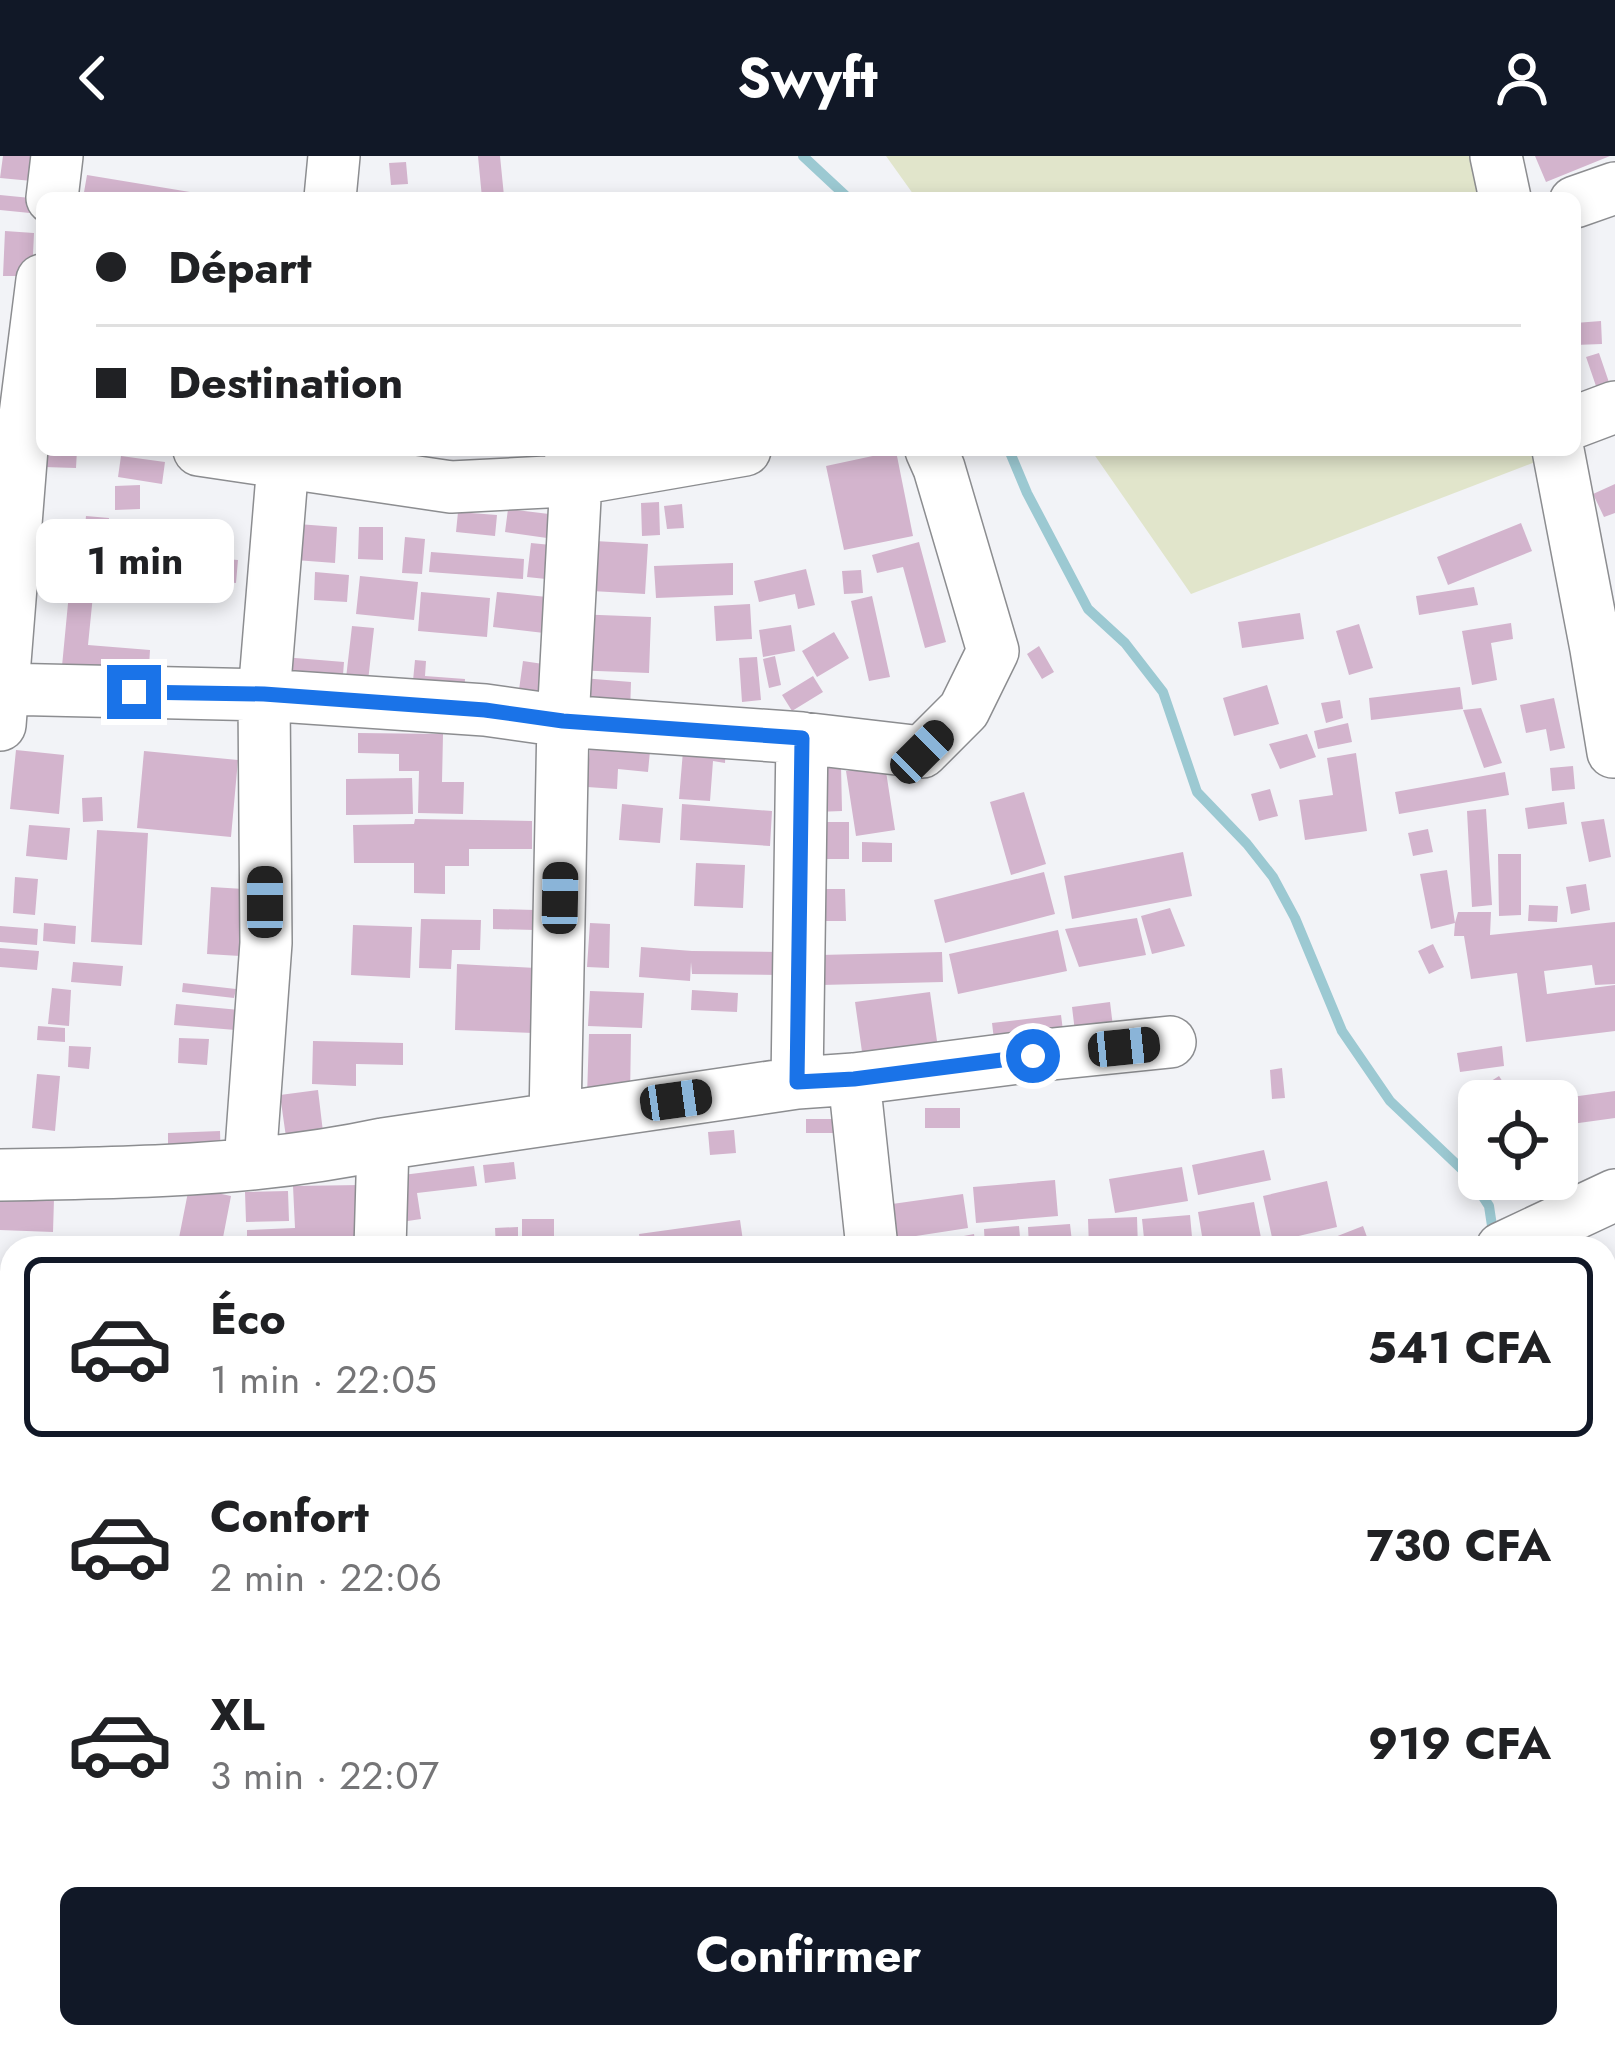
<!DOCTYPE html>
<html lang="fr">
<meta charset="utf-8">
<style>
body{margin:0;font-family:Jost,sans-serif;background:#f6f6f6;color:#202124;height:100vh;display:flex;flex-direction:column;font-size:45px;white-space:nowrap}
*{box-sizing:border-box;margin:0}
p{font-size:39px;color:#757577}
.icon{flex:none;width:66px;height:66px;fill:none;stroke:currentColor;stroke-width:2;stroke-linecap:round;stroke-linejoin:round}
.map{position:relative;flex:1;overflow:hidden}
.details{position:absolute;left:0px;top:1080px;width:1617px;height:813px;display:flex;flex-direction:column;background:#fff;border-radius:36px 36px 0 0;box-shadow:0 6px 18px #0003}
.details>*{flex:none}
.guide{position:absolute;left:36px;top:36px;width:1545px;height:264px;border-radius:18px;box-shadow:0 6px 18px #0003;display:grid;align-content:center;height:264px;padding:0 60px;background:#fff}
.tools{position:absolute;left:1458px;top:924px;display:grid;gap:24px}
.tools a{display:grid;place-items:center;width:120px;height:120px;border-radius:18px;background:#fff;box-shadow:0 6px 18px #0003;font-size:60px}
.end{position:absolute;width:54px;height:54px;margin:-27px;border:15px solid #1a73e8;background:#fff;box-shadow:0 0 0 6px #fff}
.from{border-radius:50%}
.bubble{position:absolute;height:84px;border-radius:18px;background:#fff;box-shadow:0 6px 18px #0003;font-size:39px;font-weight:700;line-height:84px;text-align:center}
.car{position:absolute;width:36px;height:72px;margin:-36px -18px;border-radius:15px;box-shadow:0 0 9px 3px #0007;background:linear-gradient(#222 24%,#8ab4d8 0 40%,#222 0 76%,#8ab4d8 0 86%,#222 0)}
.guide b{display:flex;align-items:center;gap:42px;height:114px;font-size:45px}
.guide b+b{border-top:3px solid #e0e0e0}
.guide i{width:30px;height:30px;background:#202124}
ul{padding:21px 0 0;list-style:none}
li{display:flex;align-items:center;gap:36px;height:180px;margin:0 24px 18px;padding:0 36px;border:6px solid transparent;border-radius:18px}
li div{flex:1}
li b{display:block;font-size:45px}
li em{font-style:normal;font-weight:700}
li.active{border-color:#111827}
li>.icon{width:108px;height:108px;stroke-width:1.5}
.cta{display:flex;gap:24px;margin-top:auto;padding:24px 60px}
.cta a{flex:1;height:138px;border-radius:18px;background:#111827;color:#fff;font-size:48px;font-weight:700;line-height:138px;text-align:center}
header{display:flex;justify-content:space-between;align-items:center;height:156px;padding:0 60px;background:#111827;color:#fff;font-size:54px;font-weight:700}
.map>svg:first-child{display:block}
.green{fill:#e1e5cb}
.lines{fill:none;stroke-linecap:round;stroke-linejoin:round}
.stream{stroke:#9cc9d2;stroke-width:10}
.building{fill:#d3b4cd}
.minor-casing{stroke:#8c8d90;stroke-width:54}
.minor{stroke:#fff;stroke-width:51}
.route{stroke:#1a73e8;stroke-width:15}
</style>
<header><svg class="icon" aria-label="back" viewBox="0 0 24 24"><path d="M15 5l-7 7 7 7"/></svg>Swyft<svg class="icon" aria-label="person" viewBox="0 0 24 24"><circle cx="12" cy="8" r="4"/><path d="M4 21q1-7 8-7t8 7"/></svg></header>
<div class="map">
<svg width="1615" height="1891" viewBox="0 0 1615 1891">
<rect width="100%" height="100%" fill="#f2f3f7"/>
<path class="green" d="M886,0h587l9,42h-566z
M1091,294h445l2,11 -347,133z"/>
<g class="lines">
<path class="stream" d="M803,0l45,42
M1009,294l18,43 61,116 37,34 38,49 34,100 50,52 26,33 22,41 47,113 48,70 81,77 18,28 5,33
M1605,1344l10,1"/>
</g>
<path class="building" d="M3,0h43l-3,26 -43,-4z
M478,0h22l4,40 -22,2z
M1535,0h75l-64,26z
M406,6l2,22 -17,1 -2,-22z
M87,19l109,18 -1,5h-112z
M0,39l41,4 -1,15 -40,-4z
M5,75l29,2 -2,43h-29z
M1601,165l1,23 -27,1v-22z
M1599,197l15,44 -39,5v-8l21,-8 -10,-29z
M45,294h32l-1,18 -32,-1z
M896,295l17,85 -69,14 -18,-84z
M121,300l44,6 -3,22 -44,-7z
M1615,328v29l-11,4 -11,-23z
M140,329v24l-25,1v-24z
M659,346l1,33 -18,1 -1,-33z
M682,348l2,24 -17,1 -3,-23z
M508,353l41,5 -2,24 -42,-6z
M458,356l39,3 -2,21 -39,-4z
M86,360l23,2 -3,33 -23,-2z
M285,367l52,4 -2,36 -53,-4z
M1521,367l11,28 -84,34 -11,-28z
M117,371l73,13 -9,50 -73,-14z
M359,371h24v33l-25,-1z
M405,381l20,2 -3,35 -20,-1z
M577,384l71,4 -3,50 -71,-4z
M919,386l27,100 -21,6 -22,-81 -26,6 -5,-18z
M531,387l20,2 -5,34 -19,-2z
M431,396l93,7 -1,20 -94,-7z
M198,401l40,3 -2,23 -40,-4z
M733,407v32l-77,3 -2,-32z
M28,408l36,4 -2,18 -36,-4z
M806,413l9,36 -17,4 -3,-15 -36,8 -5,-21z
M861,414l2,23 -19,1 -2,-23z
M315,416l34,3 -2,27 -33,-2z
M360,420l58,6 -4,38 -58,-6z
M1474,431l4,18 -59,10 -3,-19z
M421,436l69,6 -3,39 -69,-6z
M497,436l50,5 -3,36 -51,-6z
M69,437l24,2 -5,50 62,5 -2,34 -88,3z
M872,440l18,81 -21,4 -18,-80z
M750,448l2,35 -36,2 -2,-35z
M1300,457l4,26 -62,9 -4,-26z
M574,458l77,3 -2,56 -77,-3z
M1511,467l2,16 -22,4 6,37 -25,5 -10,-54z
M1359,468l14,44 -24,7 -13,-44z
M791,469l4,26 -32,6 -4,-27z
M352,470l22,2 -7,62 -22,-3z
M834,476l15,26 -32,19 -15,-26z
M1039,490l15,26 -12,7 -15,-25z
M775,500l6,29 -12,3 -6,-29z
M283,501l61,5 -2,26 -61,-6z
M757,501l4,43 -19,2 -3,-44z
M415,504l11,1 -1,15 40,3 -1,18 -52,-6z
M523,505l20,3 -3,35 -22,-2z
M813,520l10,16 -31,19 -10,-16z
M570,521l61,5 -1,31 -62,-4z
M1267,529l12,39 -45,12 -11,-38z
M1460,531l3,22 -92,11 -2,-22z
M1554,542l11,50 -15,3 -4,-22 -20,4 -6,-28z
M1340,544l3,18 -17,5 -5,-20z
M1481,552l21,55 -18,5 -21,-58z
M1348,567l4,19 -34,7 -4,-18z
M358,577l85,1 -1,48h22l-1,32 -45,-1 1,-42h-20v-17l-41,-1z
M1307,578l9,23 -36,12 -11,-25z
M684,583l42,4 -1,20 -12,-2 -3,40 -31,-2z
M590,590l60,5 -2,21 -30,-3 -1,20 -30,-2z
M16,594l48,5 -5,59 -49,-5z
M144,595l94,9 -7,77 -94,-9z
M1356,597l11,78 -62,9 -6,-40 34,-5 -6,-37z
M841,609l1,46 -27,1v-46z
M885,609l10,65 -39,6 -10,-65z
M1573,610l2,23 -23,2 -2,-23z
M1505,616l4,23 -110,19 -4,-22z
M412,622l1,36 -67,1v-36z
M1270,633l8,27 -19,5 -8,-27z
M1024,636l22,72 -35,11 -21,-73z
M102,641l1,24 -20,1 -1,-24z
M1564,646l3,22 -39,5 -3,-21z
M622,648l41,4 -3,35 -41,-3z
M682,648l90,7 -2,35 -90,-6z
M1486,653l6,96 -20,2 -5,-96z
M415,663l117,2v28h-63v17h-24v28l-31,-1v-30h-60l-1,-38 61,-1z
M1604,663l7,38 -22,5 -8,-40z
M810,666h39v37h-38z
M29,669l41,3 -3,32 -41,-4z
M1428,673l5,23 -20,4 -5,-23z
M97,674l51,3 -6,112 -51,-3z
M862,686l30,1v19h-30z
M1183,696l9,44 -120,23 -8,-43z
M1498,698h23v61l-22,1z
M696,707l49,2 -2,43 -49,-2z
M1447,714l8,53 3,-11h33l-1,23 125,-13v62l-20,1 -3,-20 -48,6 3,23 68,-9v46l-89,11 -9,-69 -46,6 -7,-43h-10l1,-13 -24,6 -11,-55z
M1044,716l11,42 -110,29 -11,-43z
M15,721l23,2 -3,36 -22,-2z
M1586,728l4,26 -19,4 -5,-27z
M211,731l33,2 -4,67 -33,-2z
M822,733h23l1,32h-24z
M1529,749l29,1 -1,16 -29,-1z
M1170,752l15,38 -33,8 -11,-38z
M493,753l42,1v20l-42,-1z
M1137,762l9,37 -67,12 -14,-38z
M421,763l60,1 -1,30h-28l-1,19 -32,-1z
M44,767l32,3 -1,18 -32,-3z
M590,767l20,1 -1,44 -22,-1z
M353,769l59,2 -2,51 -59,-3z
M0,770l38,3 -1,16 -37,-3z
M1058,774l9,41 -109,23 -9,-40z
M1433,788l11,23 -15,7 -11,-23z
M641,791l51,4 90,1v23l-90,-1 -1,-12 -1,19 -51,-4z
M0,792l39,3 -2,19 -37,-3z
M942,796l1,30 -122,3 -1,-30z
M73,806l50,4 -2,20 -50,-4z
M457,808l79,4 -3,65 -78,-3z
M183,827l53,6 -2,9 -52,-6z
M52,832l19,2 -2,36 -21,-2z
M692,834l46,3 -1,19 -46,-2z
M590,835l54,2 -2,35 -54,-2z
M930,836l9,63 -75,11 -9,-64z
M1110,846l4,33 -38,5 -4,-33z
M176,848l74,7 -2,20 -74,-6z
M1061,859l4,31 -69,10 -4,-33z
M38,870l27,2v14l-28,-2z
M589,878h42l-1,63h-43z
M179,882l30,1 -2,26 -29,-2z
M313,885l90,2v22l-47,-1v22l-44,-2z
M69,890l22,1 -2,22 -21,-2z
M1502,890l2,20 -44,6 -3,-19z
M1282,912l3,30 -13,1 -2,-29z
M37,918l23,2 -5,55 -23,-3z
M1499,920l11,17 -14,8h-12l-7,-11z
M318,934l5,42 -37,5 -6,-42z
M1615,935v27l-58,8v-27z
M925,952h35v20h-35z
M806,963h27v14h-27z
M734,974l2,23 -26,2 -2,-23z
M220,975l1,30 -53,2v-30z
M1264,994l7,30 -73,15 -6,-30z
M514,1006l2,17 -31,4 -2,-18z
M474,1010l3,20 -60,7 4,26 -20,3 -6,-46z
M1182,1011l6,34 -73,12 -6,-34z
M1055,1024l3,36 -82,7 -3,-36z
M1327,1025l10,46 -64,15 -10,-46z
M361,1029l2,63h-116v-18l48,-2 -2,-42z
M189,1031l42,9 -10,52h-44z
M288,1035l1,30 -43,1 -1,-30z
M963,1038l5,34 -78,12 -5,-35z
M0,1041l54,2 -1,33 -53,-2z
M1254,1046l9,46h-59l-6,-36z
M1190,1059l3,33h-48l-3,-29z
M1137,1061l1,31h-49l-1,-29z
M522,1063h32v29h-32z
M740,1064l4,28h-103l-2,-14z
M1070,1068l2,18 -43,4 -1,-19z
M1019,1070l2,22h-36l-1,-19z
M1363,1070l8,22h-64z
M518,1071v21h-22l-1,-20z
M974,1078l2,14h-62l-1,-2z
M398,1084l64,1v7h-64z
M318,1881h89l-2,10h-70l-19,-5z
M423,1881l51,1 44,-1 -3,10h-94z"/>
<g class="lines">
<g class="minor-casing">
<path id="minor" d="M1496,0l9,42
M52,42l5,-42
M330,42l4,-42
M1575,46l40,-14
M1575,266l40,-15
M199,294l252,37 115,-6 179,-31
M1558,294l38,199 17,103h2
M0,533l264,6 221,15 78,11 239,17 120,14 42,-42 29,-59 -54,-183 -8,-18
M0,569l24,-302 18,-143
M854,923l18,169
M797,927l5,-345
M555,962l8,-397 13,-241 -6,-30
M250,1007l16,-220 -2,-248 19,-232 4,-13
M0,1019c128,-2 257,-4 383,-31l414,-61 57,-4 179,-23 137,-14
M380,1092l3,-104
M1502,1092l113,-53
M0,1490l7,-208
M1605,1594l10,-1
M0,1764l12,-5
M1605,1801h10
M1047,1881l4,10
M1390,1881l1,10
M189,1891l2,-10"/>
</g>
<use href="#minor" class="minor"/>
</g>
<g class="lines">
<path class="route" d="M134,536l130,2 221,16 78,11 239,17 -5,344 57,-3 179,-23"/>
</g>
</svg>
<div class="tools">
<a><svg class="icon" aria-label="locate" viewBox="0 0 24 24"><circle cx="12" cy="12" r="6"/><path d="M12 2v4M12 18v4M2 12h4M18 12h4"/></svg></a>
</div>
<i class="end from" style="left:1033px;top:900px"></i>
<i class="end" style="left:134px;top:536px"></i>
<div class="bubble" style="left:36px;top:363px;width:198px">1 min</div>
<i class="car" style="left:922px;top:596px;rotate:45deg"></i>
<i class="car" style="left:560px;top:742px;rotate:1deg"></i>
<i class="car" style="left:265px;top:746px;rotate:0deg"></i>
<i class="car" style="left:1124px;top:891px;rotate:84deg"></i>
<i class="car" style="left:676px;top:944px;rotate:82deg"></i>
<div class="guide">
<b><i class="from"></i>Départ</b>
<b><i></i>Destination</b>
</div>
<section class="details">
<ul>
<li class="active"><svg class="icon" aria-label="car" viewBox="0 0 24 24"><path d="M5 17H2v-5l4-1 3-4h7l3 4 3 1v5h-3M9 17h6M6 11h13"/><circle cx="7" cy="17" r="2"/><circle cx="17" cy="17" r="2"/></svg><div><b>Éco</b><p>1 min · 22:05</p></div><em>541 CFA</em></li>
<li><svg class="icon" aria-label="car" viewBox="0 0 24 24"><path d="M5 17H2v-5l4-1 3-4h7l3 4 3 1v5h-3M9 17h6M6 11h13"/><circle cx="7" cy="17" r="2"/><circle cx="17" cy="17" r="2"/></svg><div><b>Confort</b><p>2 min · 22:06</p></div><em>730 CFA</em></li>
<li><svg class="icon" aria-label="car" viewBox="0 0 24 24"><path d="M5 17H2v-5l4-1 3-4h7l3 4 3 1v5h-3M9 17h6M6 11h13"/><circle cx="7" cy="17" r="2"/><circle cx="17" cy="17" r="2"/></svg><div><b>XL</b><p>3 min · 22:07</p></div><em>919 CFA</em></li>
</ul>
<div class="cta"><a>Confirmer</a></div>
</section>
</div>
